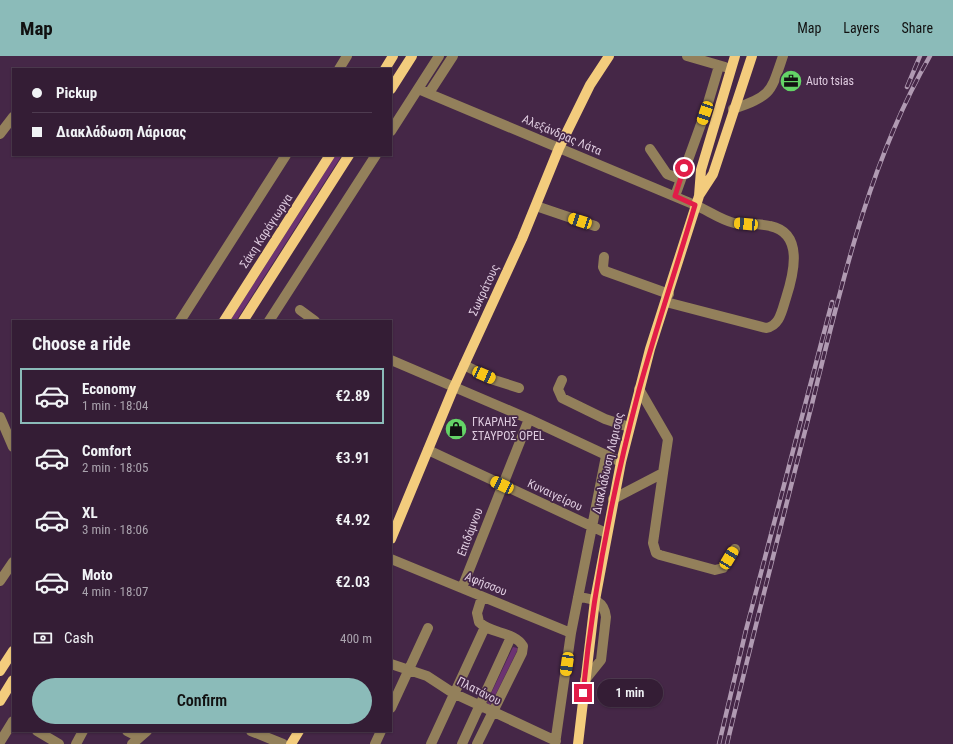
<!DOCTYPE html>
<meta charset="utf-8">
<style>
body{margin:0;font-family:"Roboto Condensed",sans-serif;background:#3c263d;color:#f1f3f6;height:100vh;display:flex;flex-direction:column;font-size:15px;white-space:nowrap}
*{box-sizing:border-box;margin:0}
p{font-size:13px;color:#a9a2ad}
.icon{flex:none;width:22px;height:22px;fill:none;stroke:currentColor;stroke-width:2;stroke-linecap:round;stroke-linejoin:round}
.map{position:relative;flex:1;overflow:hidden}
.panel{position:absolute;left:12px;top:264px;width:380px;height:412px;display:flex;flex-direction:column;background:#341d35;border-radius:0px;box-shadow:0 1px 3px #0004,0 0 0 1px #4e3b50}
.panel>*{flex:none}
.banner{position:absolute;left:12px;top:12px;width:380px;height:88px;border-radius:0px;box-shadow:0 1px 3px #0004,0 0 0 1px #4e3b50;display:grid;align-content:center;height:88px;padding:0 20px;background:#341d35}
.end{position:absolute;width:18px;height:18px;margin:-9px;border:5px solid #e11d48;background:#fff;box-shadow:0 0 0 2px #fff}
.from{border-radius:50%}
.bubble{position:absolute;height:28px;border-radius:14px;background:#341d35;box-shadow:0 1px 3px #0004,0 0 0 1px #4e3b50;font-size:13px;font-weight:600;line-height:28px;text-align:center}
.car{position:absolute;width:12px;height:24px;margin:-12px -6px;border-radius:5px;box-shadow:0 0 3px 1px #0007;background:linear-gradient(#f5c518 24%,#345 0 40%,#f5c518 0 76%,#345 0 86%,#f5c518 0)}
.banner b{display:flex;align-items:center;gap:14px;height:38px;font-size:15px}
.banner b+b{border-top:1px solid #4e3b50}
.banner i{width:10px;height:10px;background:#f1f3f6}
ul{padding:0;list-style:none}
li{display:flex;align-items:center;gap:12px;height:56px;margin:0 8px 6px;padding:0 12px;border:2px solid transparent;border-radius:0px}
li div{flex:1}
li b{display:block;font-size:15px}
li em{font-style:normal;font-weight:600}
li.current{border-color:#8bbbb9}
li>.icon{width:36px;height:36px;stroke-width:1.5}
h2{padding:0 20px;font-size:18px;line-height:48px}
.pay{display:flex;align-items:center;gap:10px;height:44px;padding:0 20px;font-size:15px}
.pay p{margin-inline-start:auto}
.cta{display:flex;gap:8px;margin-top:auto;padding:8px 20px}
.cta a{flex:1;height:46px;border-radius:24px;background:#8bbbb9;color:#111;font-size:16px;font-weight:600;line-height:46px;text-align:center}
header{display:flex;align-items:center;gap:24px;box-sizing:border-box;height:56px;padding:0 20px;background:#8bbbb9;color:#111}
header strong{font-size:19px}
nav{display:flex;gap:22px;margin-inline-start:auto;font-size:14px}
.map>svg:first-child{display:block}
.green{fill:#6c3371}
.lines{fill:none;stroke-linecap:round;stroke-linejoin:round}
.minor{stroke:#93805b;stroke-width:10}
.major{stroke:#f3cc7d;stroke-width:10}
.rail-casing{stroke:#b09ab2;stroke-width:4.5}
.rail{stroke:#452747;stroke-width:3;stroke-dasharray:9;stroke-linecap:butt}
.route{stroke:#e11d48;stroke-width:5}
.labels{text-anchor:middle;stroke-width:3.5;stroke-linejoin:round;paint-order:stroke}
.poi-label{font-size:12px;fill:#dfcce0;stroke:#452747;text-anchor:start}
.street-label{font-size:12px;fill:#dfcce0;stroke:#452747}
</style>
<header>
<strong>Map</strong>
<nav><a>Map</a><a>Layers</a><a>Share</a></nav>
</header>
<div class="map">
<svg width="953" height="688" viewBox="0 0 953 688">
<rect width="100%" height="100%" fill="#452747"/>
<path class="green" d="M336,99h6l-106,166h-6z
M513,591l4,1v3l-27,55 -3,-4z"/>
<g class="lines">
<path class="minor" d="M687,0l38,11
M339,13l8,-13
M418,33l277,116c12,5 26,15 39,18 12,2 25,0 36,3 34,7 24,47 16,72 -4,12 -6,28 -20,30l-100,-26
M429,37l24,-37
M733,53c39,-14 37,-15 50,-53
M391,75l48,-75
M0,78l13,-17
M650,93l17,25 13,5
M675,140l30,-83 14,-47
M536,150l59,20
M604,201l-1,10 2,4 64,23
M300,254l15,11
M180,265l106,-166
M269,265l107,-166
M391,304l138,59 92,43
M464,309l30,15 25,8
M562,324l-4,9 4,9 43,21 24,8
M0,361l13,30
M428,394l178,83
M663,417l-10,70 3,10 4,2 55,15 8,-2 12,-19
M613,443l50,-26 5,-34 -29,-50
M391,503l180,74
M0,525l13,-19
M462,532l67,-169
M578,541c15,2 26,3 28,20l-5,43 -16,20
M391,608l36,12 26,17 103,48
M391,652l37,-80
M37,675l22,13
M127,675l6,3
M251,675l32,13
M0,686l13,-21
M76,688l7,-13
M132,688l15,-13
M375,688l6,-13
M431,688l54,-117
M462,688l49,-107
M477,688l45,-91 1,-7c-9,-15 -33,-12 -44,-24l-2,-9 5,-16
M555,688l16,-111 35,-177"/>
<path class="major" d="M385,13l8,-13
M391,33l21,-33
M700,138l13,-20 39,-118
M224,265l106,-166
M243,265l106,-166
M391,483l63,-152 68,-148 37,-91 31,-63 19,-29
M0,615l13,-20
M0,645l13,-21
M291,688l8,-13
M578,688l17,-144 26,-138 29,-113 49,-153 2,-26 34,-114"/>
<g class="rail-casing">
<path id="rail" d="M907,31l13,-31
M719,688l27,-114 86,-328
M727,688c27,-114 56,-227 85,-340 29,-118 57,-242 118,-348"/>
</g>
<use href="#rail" class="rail"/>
</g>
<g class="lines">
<path class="route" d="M583,637c10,-102 30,-204 56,-303 17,-62 38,-124 56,-185l-20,-9 9,-28"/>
</g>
<defs>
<g id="office-disc" transform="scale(1.15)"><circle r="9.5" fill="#64d467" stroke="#452747"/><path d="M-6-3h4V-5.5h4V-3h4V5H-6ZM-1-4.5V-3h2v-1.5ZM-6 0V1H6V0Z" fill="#111"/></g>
<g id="shop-disc" transform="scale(1.15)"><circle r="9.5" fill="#64d467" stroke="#452747"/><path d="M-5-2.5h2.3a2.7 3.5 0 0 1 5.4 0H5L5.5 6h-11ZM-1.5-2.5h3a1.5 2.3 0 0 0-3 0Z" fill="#111"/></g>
</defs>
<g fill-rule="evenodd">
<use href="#office-disc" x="791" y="25"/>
<use href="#shop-disc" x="456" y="373"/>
</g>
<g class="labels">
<g class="poi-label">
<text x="806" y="29">Auto tsias</text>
<text x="472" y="370">ΓΚΑΡΛΗΣ<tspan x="472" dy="14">ΣΤΑΥΡΟΣ OPEL</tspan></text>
</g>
<g class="street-label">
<text transform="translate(562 79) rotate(23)" y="4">Αλεξάνδρας Λάτα</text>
<text transform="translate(266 175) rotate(-57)" y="4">Σάκη Καράγιωργα</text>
<text transform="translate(484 234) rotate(-65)" y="4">Σωκράτους</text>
<text transform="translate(608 407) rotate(-77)" y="4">Διακλάδωση Λάρισας</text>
<text transform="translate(555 439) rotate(25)" y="4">Κυναιγείρου</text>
<text transform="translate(470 476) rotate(-69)" y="4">Επιδάμνου</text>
<text transform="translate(486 528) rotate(22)" y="4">Αφήσσου</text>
<text transform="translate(479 635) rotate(27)" y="4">Πλατάνου</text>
</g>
</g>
</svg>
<i class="end from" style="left:684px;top:112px"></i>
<i class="end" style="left:583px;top:637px"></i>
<div class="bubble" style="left:597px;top:623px;width:66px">1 min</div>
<i class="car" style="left:705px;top:57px;rotate:199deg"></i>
<i class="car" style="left:580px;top:165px;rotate:288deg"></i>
<i class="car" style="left:746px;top:168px;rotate:275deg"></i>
<i class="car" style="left:484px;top:319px;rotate:114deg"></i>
<i class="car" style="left:502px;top:429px;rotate:295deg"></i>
<i class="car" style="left:729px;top:502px;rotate:31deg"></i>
<i class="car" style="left:567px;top:608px;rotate:188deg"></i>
<div class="banner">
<b><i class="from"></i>Pickup</b>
<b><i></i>Διακλάδωση Λάρισας</b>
</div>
<section class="panel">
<h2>Choose a ride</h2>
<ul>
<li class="current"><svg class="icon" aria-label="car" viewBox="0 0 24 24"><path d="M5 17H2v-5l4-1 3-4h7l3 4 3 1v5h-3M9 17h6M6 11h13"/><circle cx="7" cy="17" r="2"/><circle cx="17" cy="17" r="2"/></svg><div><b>Economy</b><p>1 min · 18:04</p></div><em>€2.89</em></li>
<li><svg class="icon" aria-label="car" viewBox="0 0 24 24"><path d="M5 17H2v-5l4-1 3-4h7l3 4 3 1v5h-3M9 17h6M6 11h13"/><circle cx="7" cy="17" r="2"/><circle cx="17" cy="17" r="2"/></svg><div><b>Comfort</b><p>2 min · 18:05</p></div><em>€3.91</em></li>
<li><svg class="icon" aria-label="car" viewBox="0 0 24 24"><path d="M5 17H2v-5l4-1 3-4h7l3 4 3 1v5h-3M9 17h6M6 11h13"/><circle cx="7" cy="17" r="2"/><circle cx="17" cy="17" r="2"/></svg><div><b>XL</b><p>3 min · 18:06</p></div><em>€4.92</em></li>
<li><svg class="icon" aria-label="car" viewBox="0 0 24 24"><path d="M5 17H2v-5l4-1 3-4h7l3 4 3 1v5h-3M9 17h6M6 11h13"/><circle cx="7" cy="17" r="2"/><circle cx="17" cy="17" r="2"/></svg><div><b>Moto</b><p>4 min · 18:07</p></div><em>€2.03</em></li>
</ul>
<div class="pay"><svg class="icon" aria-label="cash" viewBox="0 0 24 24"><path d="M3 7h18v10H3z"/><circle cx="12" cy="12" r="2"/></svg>Cash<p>400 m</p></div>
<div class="cta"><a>Confirm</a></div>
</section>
</div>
